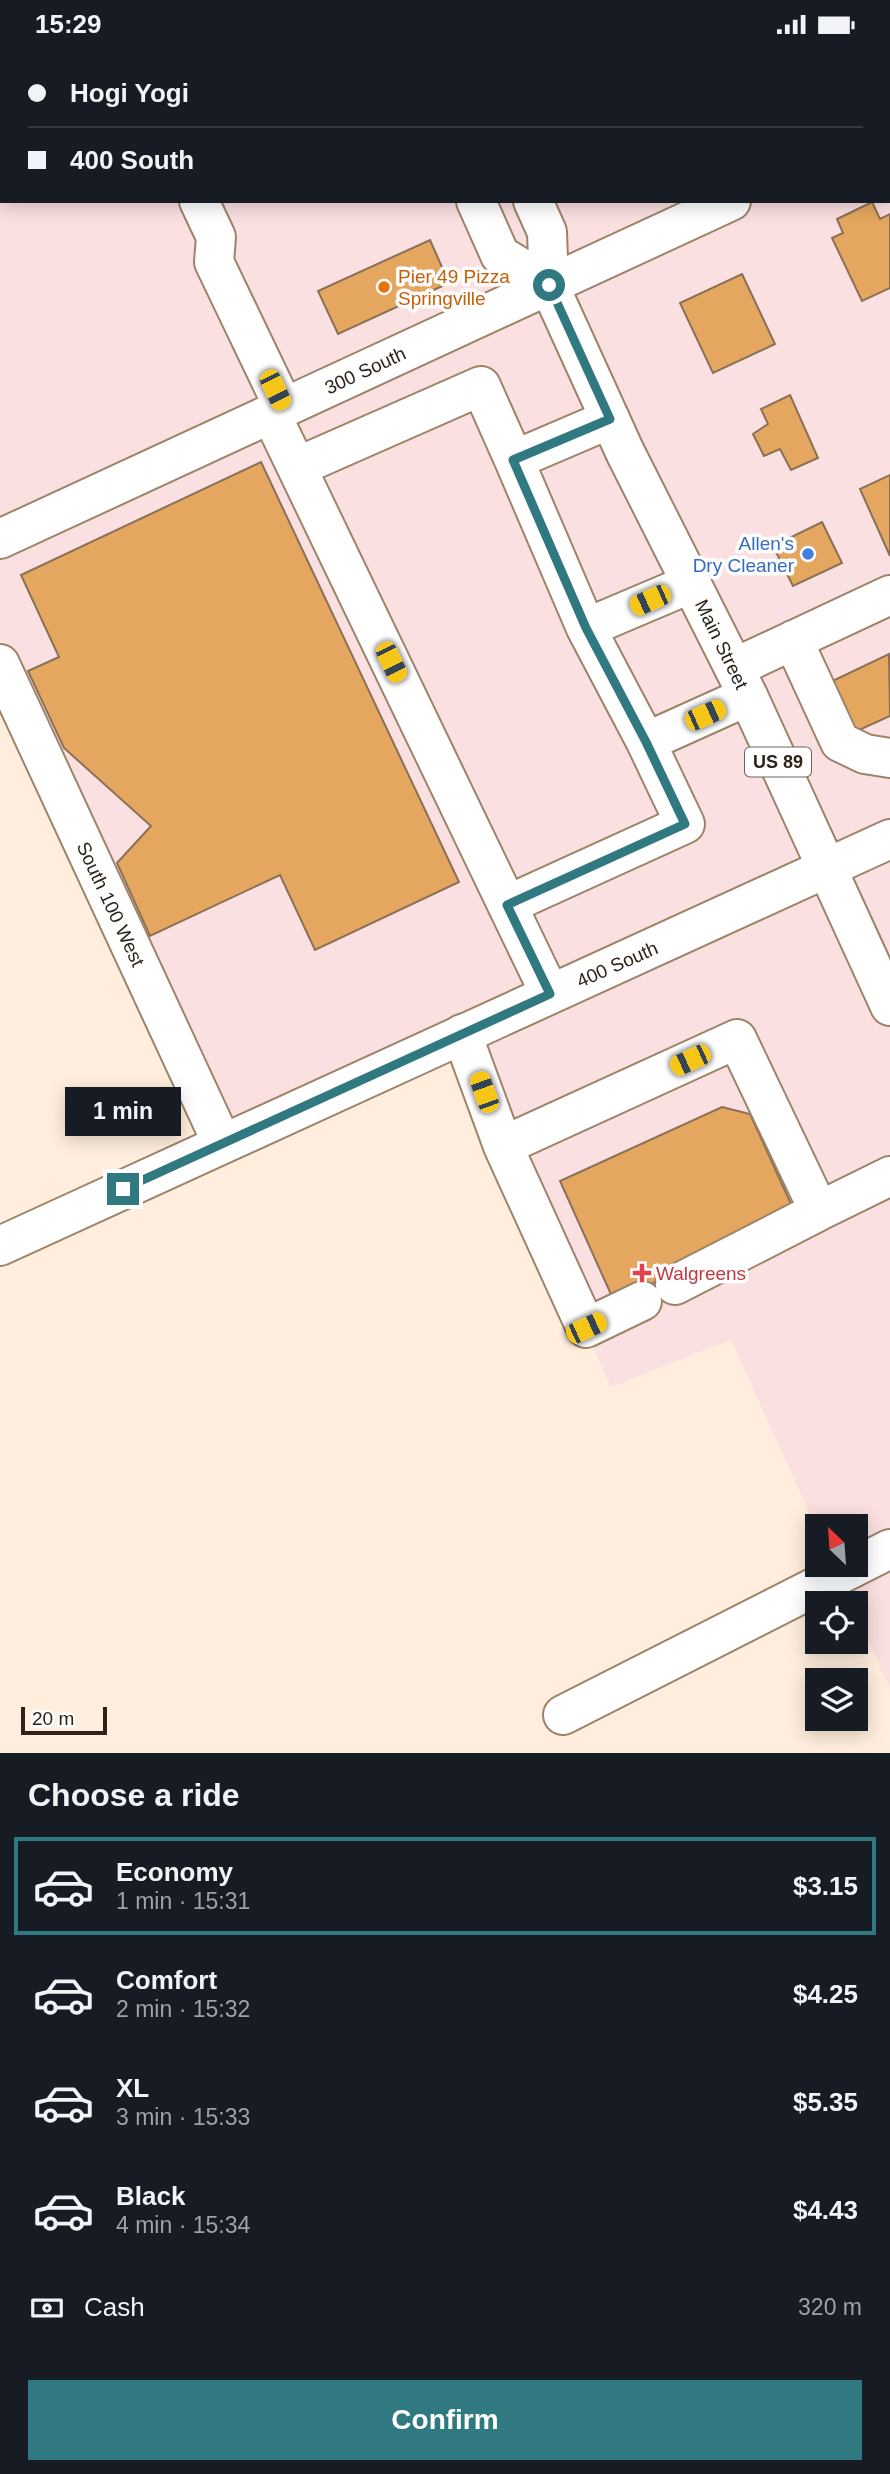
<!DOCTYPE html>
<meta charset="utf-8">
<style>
body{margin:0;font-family:Arial,sans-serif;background:#20242c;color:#f1f3f6;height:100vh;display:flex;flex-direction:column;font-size:26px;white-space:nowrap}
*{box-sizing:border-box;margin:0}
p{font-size:23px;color:#9ea1a6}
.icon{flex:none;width:38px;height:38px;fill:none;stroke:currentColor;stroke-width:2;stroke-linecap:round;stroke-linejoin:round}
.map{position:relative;height:1704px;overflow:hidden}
.details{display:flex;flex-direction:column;background:#171b24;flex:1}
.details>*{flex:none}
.guide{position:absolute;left:0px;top:0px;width:891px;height:154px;box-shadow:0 4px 18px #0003;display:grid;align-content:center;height:154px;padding:0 28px;background:#171b24}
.needle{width:46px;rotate:335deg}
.buttons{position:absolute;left:805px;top:1465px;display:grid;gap:14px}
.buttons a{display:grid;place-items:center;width:63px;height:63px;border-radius:0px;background:#171b24;box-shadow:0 4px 18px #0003;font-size:35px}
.scale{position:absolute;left:21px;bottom:18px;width:86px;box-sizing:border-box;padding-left:7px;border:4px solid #2d2318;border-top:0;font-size:19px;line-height:24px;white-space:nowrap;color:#2d2318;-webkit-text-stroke:5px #fefefe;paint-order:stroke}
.end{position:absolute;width:32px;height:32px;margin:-16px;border:9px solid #307980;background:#fff;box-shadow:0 0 0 4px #fff}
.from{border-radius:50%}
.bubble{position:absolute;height:49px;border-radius:0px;background:#171b24;box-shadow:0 4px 18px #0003;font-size:23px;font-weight:600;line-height:49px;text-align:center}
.car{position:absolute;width:21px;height:42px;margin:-21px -10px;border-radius:9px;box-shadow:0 0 5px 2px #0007;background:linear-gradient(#f5c518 24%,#345 0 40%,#f5c518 0 76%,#345 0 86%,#f5c518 0)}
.guide b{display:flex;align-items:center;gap:24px;height:66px;font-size:26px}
.guide b+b{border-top:2px solid #363941}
.guide i{width:18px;height:18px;background:#f1f3f6}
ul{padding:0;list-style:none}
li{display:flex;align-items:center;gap:21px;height:98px;margin:0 14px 10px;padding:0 14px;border:4px solid transparent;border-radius:0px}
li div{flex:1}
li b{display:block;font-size:26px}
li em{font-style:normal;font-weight:600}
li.active{border-color:#307980}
li>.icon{width:63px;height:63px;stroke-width:1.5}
h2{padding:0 28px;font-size:32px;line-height:84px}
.pay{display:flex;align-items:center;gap:18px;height:77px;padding:0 28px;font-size:26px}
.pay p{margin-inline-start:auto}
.action{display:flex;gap:14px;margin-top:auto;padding:14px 28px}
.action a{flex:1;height:80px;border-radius:0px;background:#307980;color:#fff;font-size:28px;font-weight:600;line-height:80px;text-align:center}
.status{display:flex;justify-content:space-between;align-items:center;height:49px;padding:0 35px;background:#171b24;direction:ltr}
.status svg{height:19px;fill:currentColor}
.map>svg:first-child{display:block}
.commercial{fill:#fbe0e1}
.building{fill:#e5a75f;stroke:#897056;stroke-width:2}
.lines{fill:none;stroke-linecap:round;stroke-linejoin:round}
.minor-casing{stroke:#9d8469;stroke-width:42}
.major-casing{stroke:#9d8469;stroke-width:42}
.minor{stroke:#fff;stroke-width:38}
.major{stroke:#fff;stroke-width:38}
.route{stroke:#307980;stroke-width:9}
.food-dot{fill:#e8710a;stroke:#fefefe;stroke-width:2.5}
.shop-dot{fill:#3f7fe0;stroke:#fefefe;stroke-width:2.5}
.health-dot{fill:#e0444e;stroke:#fefefe;stroke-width:2.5}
.labels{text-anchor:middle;stroke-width:7;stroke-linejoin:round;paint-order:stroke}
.shield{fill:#fefefe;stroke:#6c655d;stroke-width:2}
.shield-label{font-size:18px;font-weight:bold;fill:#2d2318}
.food-label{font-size:19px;fill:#c56008;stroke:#fefefe;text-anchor:start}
.street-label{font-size:19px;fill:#2d2318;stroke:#fefefe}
.shop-label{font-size:19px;fill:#366cbe;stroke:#fefefe;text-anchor:end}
.health-label{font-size:19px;fill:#be3a42;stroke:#fefefe;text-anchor:start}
</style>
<div class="status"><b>15:29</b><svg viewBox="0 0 49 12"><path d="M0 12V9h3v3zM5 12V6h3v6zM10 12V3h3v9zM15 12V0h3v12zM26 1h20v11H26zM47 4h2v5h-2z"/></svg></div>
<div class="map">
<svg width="890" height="1704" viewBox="0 0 890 1704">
<rect width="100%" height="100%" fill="#fed"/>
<path class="commercial" d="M0,0l840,2h-838v150h887l1,-72v1560l-34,-75v-11h-5l-18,-38h23v-39h-39v4l-86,-190 -120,47 -162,-347 -227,103 -222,-479z"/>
<path class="building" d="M531,0h117l-4,2z
M872,153l8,17 10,-5v74l-28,13 -30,-63 11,-5 -6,-14z
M430,191l19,43 -111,51 -20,-43z
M742,225l33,70 -62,29 -33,-70z
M790,346l28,63 -27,12 -11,-21 -16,7 -11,-22 15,-10 -7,-15z
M261,413l198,420 -144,68 -35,-75 -130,61 -33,-73 34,-37 -87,-78 -36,-77 31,-14 -38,-82z
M890,426v81l-30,-67z
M822,473l20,41 -49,23 -20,-40z
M889,605l1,62 -44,20 -24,-50z
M722,1058l28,7 47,103 -183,84 -54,-120z"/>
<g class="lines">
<g class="minor-casing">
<path id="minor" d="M135,2l4,-2
M0,64l2,-1
M889,80h1
M199,152l17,36 -2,25 70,146
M271,365l279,580
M610,370l-96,41 72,168 106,-45
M297,418l184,-81 33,74
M0,490l731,-338
M586,579l60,114
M793,591l47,102 25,12 25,4
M0,615l222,479
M734,619l156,-73
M507,856l178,-81 -39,-82 102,-46
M462,985l41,112 234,-107 82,172 71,-35
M503,1097l83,182 56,-27
M675,1236l144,-74
M563,1666l327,-166"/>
</g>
<g class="major-casing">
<path id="major" d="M407,0l1,2
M463,0v2
M476,152l24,54 49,30
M533,152l14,31 2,53 76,167 123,244 142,310
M0,1197l890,-407"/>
</g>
<use href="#minor" class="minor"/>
<use href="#major" class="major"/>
</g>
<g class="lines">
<path class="route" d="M123,1140l427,-195 -43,-89 178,-81 -39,-82 -60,-114 -73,-168 97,-41 -61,-134"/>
</g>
<circle class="food-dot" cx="384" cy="238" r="7"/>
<circle class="shop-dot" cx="808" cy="505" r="7"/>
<path class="health-dot" d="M638.5 1213.5h7v7h7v7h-7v7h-7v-7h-7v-7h7z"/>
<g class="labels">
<rect class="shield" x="745" y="698.5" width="66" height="29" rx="5"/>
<g class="shield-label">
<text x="778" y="719">US 89</text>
</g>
<g class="food-label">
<text x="398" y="234">Pier 49 Pizza<tspan x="398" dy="22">Springville</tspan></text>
</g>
<g class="street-label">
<text transform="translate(365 321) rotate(-25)" y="7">300 South</text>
<text transform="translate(722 595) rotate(64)" y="7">Main Street</text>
<text transform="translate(111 855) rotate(65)" y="7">South 100 West</text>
<text transform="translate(617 915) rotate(-24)" y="7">400 South</text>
</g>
<g class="shop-label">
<text x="794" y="501">Allen's<tspan x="794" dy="22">Dry Cleaner</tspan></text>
</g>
<g class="health-label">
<text x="656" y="1231">Walgreens</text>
</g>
</g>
</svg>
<div class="buttons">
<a><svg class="needle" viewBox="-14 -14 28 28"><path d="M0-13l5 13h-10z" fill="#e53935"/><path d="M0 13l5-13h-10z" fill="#9ea1a6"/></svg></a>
<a><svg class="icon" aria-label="locate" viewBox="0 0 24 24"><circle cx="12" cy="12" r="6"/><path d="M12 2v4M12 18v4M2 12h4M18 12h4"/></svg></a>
<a><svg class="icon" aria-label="layers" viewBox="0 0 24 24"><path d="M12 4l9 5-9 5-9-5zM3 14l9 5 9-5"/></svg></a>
</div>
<div class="scale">20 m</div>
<i class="end from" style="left:549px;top:236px"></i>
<i class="end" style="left:123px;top:1140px"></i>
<div class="bubble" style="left:65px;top:1038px;width:116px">1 min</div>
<i class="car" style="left:275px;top:341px;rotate:154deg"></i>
<i class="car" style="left:650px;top:551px;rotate:246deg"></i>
<i class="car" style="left:391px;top:613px;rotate:154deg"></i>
<i class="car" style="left:705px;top:666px;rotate:66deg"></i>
<i class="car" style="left:690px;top:1011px;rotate:245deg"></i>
<i class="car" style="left:484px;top:1043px;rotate:340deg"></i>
<i class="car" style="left:586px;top:1279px;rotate:65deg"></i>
<div class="guide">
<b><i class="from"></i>Hogi Yogi</b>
<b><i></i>400 South</b>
</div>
</div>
<section class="details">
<h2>Choose a ride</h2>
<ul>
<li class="active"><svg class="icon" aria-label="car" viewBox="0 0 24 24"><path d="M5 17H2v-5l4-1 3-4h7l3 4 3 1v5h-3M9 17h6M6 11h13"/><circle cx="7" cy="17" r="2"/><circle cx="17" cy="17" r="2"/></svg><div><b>Economy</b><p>1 min · 15:31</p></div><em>$3.15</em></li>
<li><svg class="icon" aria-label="car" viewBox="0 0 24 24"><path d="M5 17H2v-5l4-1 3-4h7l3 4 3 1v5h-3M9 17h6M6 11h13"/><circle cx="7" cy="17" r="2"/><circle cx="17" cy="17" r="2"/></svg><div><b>Comfort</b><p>2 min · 15:32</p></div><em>$4.25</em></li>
<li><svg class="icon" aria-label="car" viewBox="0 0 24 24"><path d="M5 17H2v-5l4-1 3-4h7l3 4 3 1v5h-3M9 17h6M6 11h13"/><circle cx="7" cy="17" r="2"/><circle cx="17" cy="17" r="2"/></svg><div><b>XL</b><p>3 min · 15:33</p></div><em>$5.35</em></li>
<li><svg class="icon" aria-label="car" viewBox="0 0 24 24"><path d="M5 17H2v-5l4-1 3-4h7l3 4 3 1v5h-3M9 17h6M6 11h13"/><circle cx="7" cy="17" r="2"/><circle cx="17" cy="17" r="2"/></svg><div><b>Black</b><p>4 min · 15:34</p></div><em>$4.43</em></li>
</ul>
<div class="pay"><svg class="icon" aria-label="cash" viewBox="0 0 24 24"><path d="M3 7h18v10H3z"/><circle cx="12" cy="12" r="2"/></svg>Cash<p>320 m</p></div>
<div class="action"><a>Confirm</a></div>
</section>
